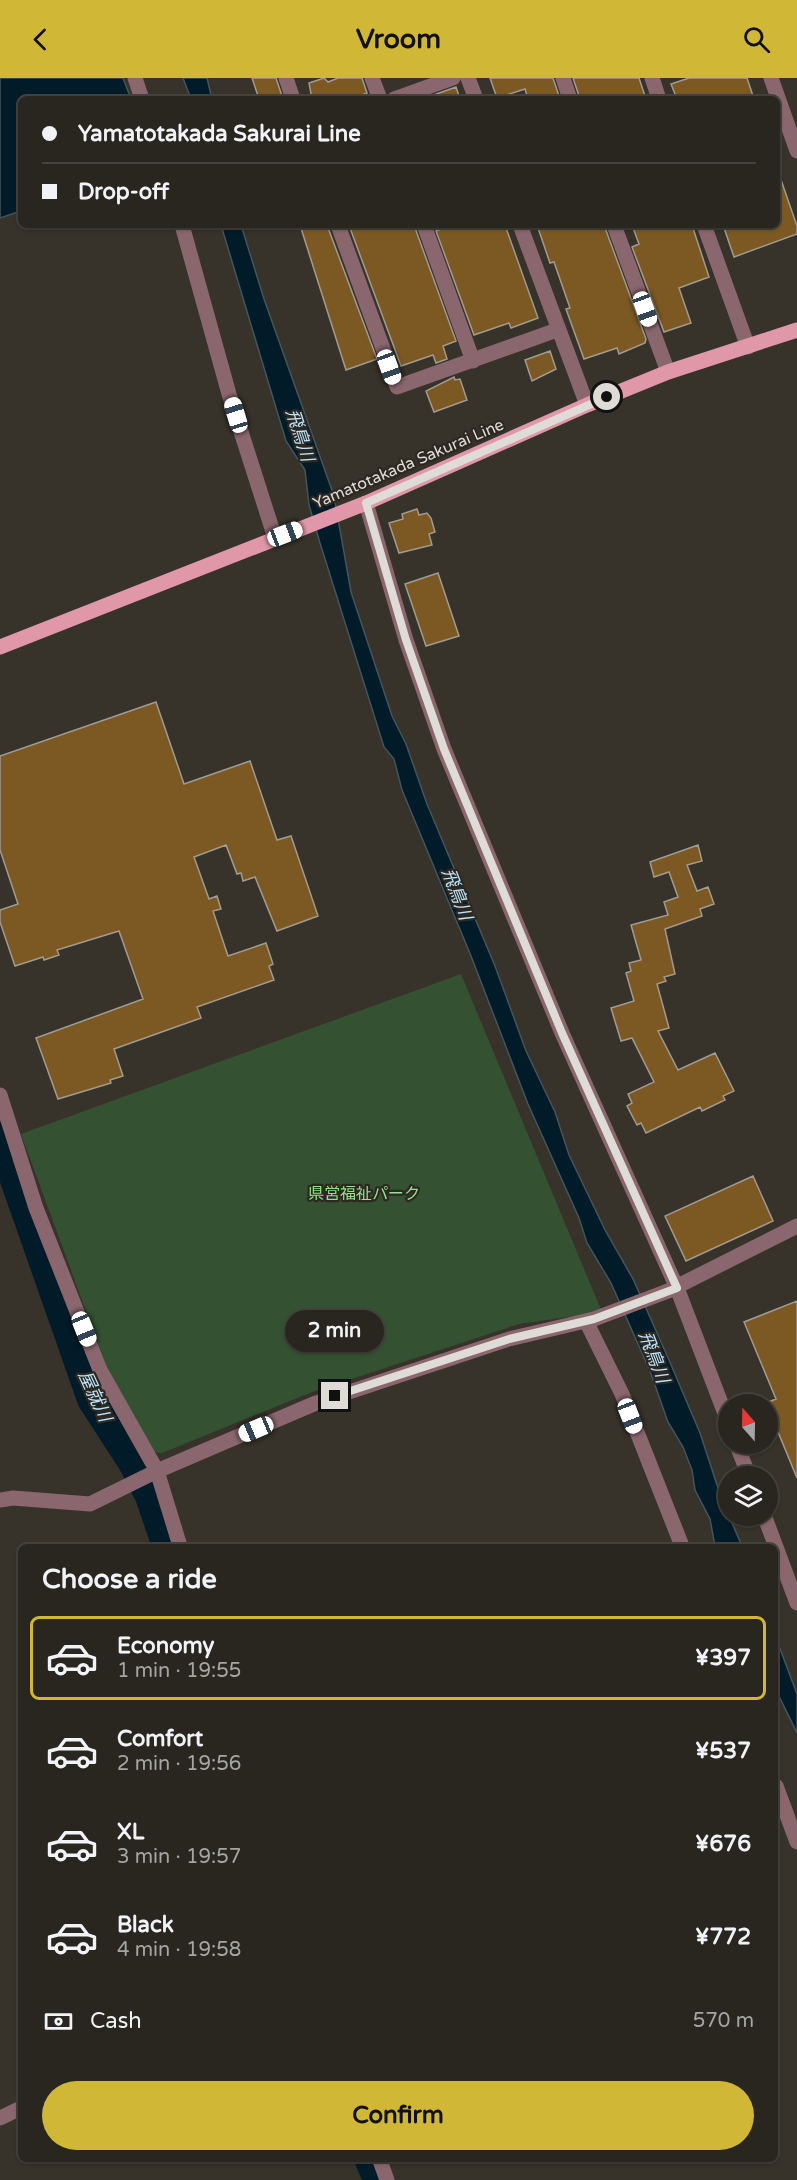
<!DOCTYPE html>
<meta charset="utf-8">
<style>
body{margin:0;font-family:"Varela Round","Noto Sans JP",sans-serif;background:#35322d;color:#f1f3f6;height:100vh;display:flex;flex-direction:column;font-size:22px;white-space:nowrap}
*{box-sizing:border-box;margin:0}
p{font-size:20px;color:#a5a5a5}
.icon{flex:none;width:33px;height:33px;fill:none;stroke:currentColor;stroke-width:2;stroke-linecap:round;stroke-linejoin:round}
.map{position:relative;flex:1;overflow:hidden}
.panel{position:absolute;left:18px;top:1466px;width:760px;height:618px;display:flex;flex-direction:column;background:#292620;border-radius:9px;box-shadow:0 2px 4px #0004,0 0 0 2px #45433e}
.panel>*{flex:none}
.banner{position:absolute;left:18px;top:18px;width:762px;height:132px;border-radius:9px;box-shadow:0 2px 4px #0004,0 0 0 2px #45433e;display:grid;align-content:center;height:132px;padding:0 24px;background:#292620}
.needle{width:39px;rotate:340deg}
.buttons{position:absolute;left:718px;top:1316px;display:grid;gap:12px}
.buttons a{display:grid;place-items:center;width:60px;height:60px;border-radius:50%;background:#292620;box-shadow:0 2px 4px #0004,0 0 0 2px #45433e;font-size:30px}
.end{position:absolute;width:27px;height:27px;margin:-14px;border:8px solid #dfdcd7;background:#111;box-shadow:0 0 0 3px #111}
.from{border-radius:50%}
.bubble{position:absolute;height:42px;border-radius:21px;background:#292620;box-shadow:0 2px 4px #0004,0 0 0 2px #45433e;font-size:20px;font-weight:800;line-height:42px;text-align:center}
.car{position:absolute;width:18px;height:36px;margin:-18px -9px;border-radius:8px;box-shadow:0 0 4px 2px #0007;background:linear-gradient(#fff 24%,#345 0 40%,#fff 0 76%,#345 0 86%,#fff 0)}
.banner b{display:flex;align-items:center;gap:21px;height:57px;font-size:22px}
.banner b+b{border-top:2px solid #45433e}
.banner i{width:15px;height:15px;background:#f1f3f6}
ul{padding:0;list-style:none}
li{display:flex;align-items:center;gap:18px;height:84px;margin:0 12px 9px;padding:0 12px;border:3px solid transparent;border-radius:9px}
li div{flex:1}
li b{display:block;font-size:22px}
li em{font-style:normal;font-weight:800}
li.current{border-color:#d1b736}
li>.icon{width:54px;height:54px;stroke-width:1.5}
h2{padding:0 24px;font-size:27px;line-height:72px}
.pay{display:flex;align-items:center;gap:15px;height:66px;padding:0 24px;font-size:22px}
.pay p{margin-inline-start:auto}
.button{display:flex;gap:12px;margin-top:auto;padding:12px 24px}
.button a{flex:1;height:69px;border-radius:36px;background:#d1b736;color:#111;font-size:24px;font-weight:800;line-height:69px;text-align:center}
header{display:flex;justify-content:space-between;align-items:center;height:78px;padding:0 24px;background:#d1b736;color:#111;font-size:27px;font-weight:800}
.map>svg:first-child{display:block}
.green{fill:#345231}
.water{fill:#011b28;stroke:#44555c;stroke-width:1.5}
.lines{fill:none;stroke-linecap:round;stroke-linejoin:round}
.river{stroke:#011b28;stroke-width:30}
.building{fill:#7c5922;stroke:#a19b92;stroke-width:1.5}
.minor{stroke:#8a666e;stroke-width:15}
.major{stroke:#e098a9;stroke-width:15}
.route{stroke:#dfdcd7;stroke-width:8}
.labels{text-anchor:middle;stroke-width:4.5;stroke-linejoin:round;paint-order:stroke}
.street-label{font-size:16px;fill:#dfdcd7;stroke:#2d2821}
.park-label{font-size:16px;fill:#94e08d;stroke:#2d2821}
.water-label{font-size:18px;font-style:italic;fill:#bbe4fc;stroke:#2d2821}
</style>
<header><svg class="icon" aria-label="back" viewBox="0 0 24 24"><path d="M15 5l-7 7 7 7"/></svg>Vroom<svg class="icon" aria-label="search" viewBox="0 0 24 24"><circle cx="10" cy="10" r="6"/><path d="M15 15l6 6"/></svg></header>
<div class="map">
<svg width="797" height="2102" viewBox="0 0 797 2102">
<rect width="100%" height="100%" fill="#37322a"/>
<path class="green" d="M461,896l141,338 -83,12 -207,68 -150,61 -10,-1 -44,-81 -87,-237z"/>
<path class="water" d="M0,0h123l8,21h-110v112l-21,7z
M183,0h24l5,21h-21z
M221,147h20l23,74 70,197 17,96 41,124 14,28 21,60 68,162 31,85 29,61 14,43 36,75 28,49 36,81 31,73 22,67 20,46h-27l-5,-27 -15,-29 -3,-20 -9,-23 -15,-25 -18,-51 -39,-88 -24,-40 -8,-25 -51,-114 -57,-148 -69,-166 -8,-31 -10,-12 -64,-204 -11,-38 -4,-35 -19,-29z
M776,1560l21,56v39l-21,-43z"/>
<g class="lines">
<path class="river" d="M0,1059l92,262 42,65 16,32 17,50
M369,2080l9,22"/>
</g>
<path class="building" d="M252,0h24l7,21h-24z
M324,0l4,4 10,-4h24l5,15 -16,6h-39l-3,-16z
M490,0h63l7,21h-32l-3,-10 -28,9z
M573,0h66l7,21h-66z
M689,0h58l7,21h-77l-6,-15z
M456,9l4,12h-31l-1,-2z
M779,96l18,52v8l-63,23 -11,-32h54z
M300,147h27l50,134 -31,11z
M358,147h56l42,116 -13,5 4,13 -11,4 -3,-8 -32,11 -51,-138z
M452,147h53l33,93 -27,10 -2,-5 -35,12 -38,-104z
M537,147h67l42,114 -1,4 -26,11 -2,-6 -33,11 -18,-50 4,-1 -16,-46 -4,1z
M632,147h60l17,52 -30,11 12,35 -27,9 -32,-85 7,-3z
M550,273l6,18 -24,12 -7,-21z
M454,299l1,3 5,-1 7,21 -33,12 -8,-21z
M417,431l2,6 8,-2 4,5 4,14 -6,2 3,11 -33,8 -10,-30 14,-4 -1,-5z
M438,495l21,63 -33,10 -21,-62z
M156,624l28,82 66,-23 27,79 14,-4 27,80 -41,15 -22,-54 -12,4 -2,-8 -4,1 -11,-29 -32,12 15,42 8,-3 4,13 -8,2 15,45 38,-13 7,21 -4,2 5,14 -77,27 4,11 -87,31 9,27 -13,4 1,3 -53,16 -22,-61 107,-39 -24,-68 -62,19 2,5 -15,5 -1,-3 -28,9 -15,-44v-12l18,-6 -18,-54v-94z
M698,767l4,16 -15,4 10,26 11,-4 6,17 -14,5 2,7 -37,13 10,45 -11,3 2,4 -9,3 12,44 -11,3 20,39 37,-17 19,38 -11,5 2,4 -23,11 -2,-4 -54,26 -5,-10 -4,2 -10,-19 5,-3 -4,-9 26,-12 -22,-44 -11,3 -10,-33 23,-7 -8,-28 5,-2 -2,-8 12,-3 -10,-35 37,-10 -4,-13 14,-5 -9,-25 -15,5 -4,-15z
M753,1098l20,45 -87,40 -21,-45z
M797,1223v177l-31,-75 10,-4 -32,-77z"/>
<g class="lines">
<path class="minor" d="M135,0l7,21
M286,0l7,21
M372,0l8,21
M468,0l8,21
M563,0l7,21
M652,0l7,21
M771,0l26,73
M394,21l59,-21
M182,147l47,169 46,144
M338,147l59,162 160,-57
M424,147l49,136
M520,147l67,180
M614,147l54,147
M704,147l44,122
M366,425l40,137 38,109 118,284 115,255 52,136
M0,1017l36,113 64,162 57,101 23,75
M586,1243l36,73 60,152
M736,1365l13,33
M0,1422l13,-2 77,6 67,-33 159,-68 193,-64 85,-20 74,-28 129,-65
M764,1437l33,88
M776,1708l21,56
M0,2040l21,-10
M379,2080l8,22"/>
<path class="major" d="M0,569l366,-144 221,-98 81,-33 129,-42"/>
</g>
<g class="lines">
<path class="route" d="M335,1318l174,-57 85,-20 83,-31 -115,-255 -118,-284 -38,-109 -40,-137 241,-106"/>
</g>
<g class="labels">
<g class="street-label">
<text transform="translate(408 385) rotate(-23)" y="6">Yamatotakada Sakurai Line</text>
</g>
<g class="park-label">
<text x="364" y="1121">県営福祉パーク</text>
</g>
<g class="water-label">
<text transform="translate(300 357) rotate(72)" y="6">飛鳥川</text>
<text transform="translate(457 816) rotate(69)" y="6">飛鳥川</text>
<text transform="translate(654 1279) rotate(69)" y="6">飛鳥川</text>
<text transform="translate(95 1318) rotate(65)" y="6">屋就川</text>
</g>
</g>
</svg>
<div class="buttons">
<a><svg class="needle" viewBox="-14 -14 28 28"><path d="M0-13l5 13h-10z" fill="#e53935"/><path d="M0 13l5-13h-10z" fill="#a5a5a5"/></svg></a>
<a><svg class="icon" aria-label="layers" viewBox="0 0 24 24"><path d="M12 4l9 5-9 5-9-5zM3 14l9 5 9-5"/></svg></a>
</div>
<i class="end from" style="left:607px;top:319px"></i>
<i class="end" style="left:335px;top:1318px"></i>
<div class="bubble" style="left:285px;top:1232px;width:99px">2 min</div>
<i class="car" style="left:645px;top:231px;rotate:160deg"></i>
<i class="car" style="left:389px;top:289px;rotate:160deg"></i>
<i class="car" style="left:236px;top:337px;rotate:343deg"></i>
<i class="car" style="left:285px;top:456px;rotate:69deg"></i>
<i class="car" style="left:84px;top:1251px;rotate:158deg"></i>
<i class="car" style="left:630px;top:1338px;rotate:159deg"></i>
<i class="car" style="left:256px;top:1351px;rotate:247deg"></i>
<div class="banner">
<b><i class="from"></i>Yamatotakada Sakurai Line</b>
<b><i></i>Drop-off</b>
</div>
<section class="panel">
<h2>Choose a ride</h2>
<ul>
<li class="current"><svg class="icon" aria-label="car" viewBox="0 0 24 24"><path d="M5 17H2v-5l4-1 3-4h7l3 4 3 1v5h-3M9 17h6M6 11h13"/><circle cx="7" cy="17" r="2"/><circle cx="17" cy="17" r="2"/></svg><div><b>Economy</b><p>1 min · 19:55</p></div><em>¥397</em></li>
<li><svg class="icon" aria-label="car" viewBox="0 0 24 24"><path d="M5 17H2v-5l4-1 3-4h7l3 4 3 1v5h-3M9 17h6M6 11h13"/><circle cx="7" cy="17" r="2"/><circle cx="17" cy="17" r="2"/></svg><div><b>Comfort</b><p>2 min · 19:56</p></div><em>¥537</em></li>
<li><svg class="icon" aria-label="car" viewBox="0 0 24 24"><path d="M5 17H2v-5l4-1 3-4h7l3 4 3 1v5h-3M9 17h6M6 11h13"/><circle cx="7" cy="17" r="2"/><circle cx="17" cy="17" r="2"/></svg><div><b>XL</b><p>3 min · 19:57</p></div><em>¥676</em></li>
<li><svg class="icon" aria-label="car" viewBox="0 0 24 24"><path d="M5 17H2v-5l4-1 3-4h7l3 4 3 1v5h-3M9 17h6M6 11h13"/><circle cx="7" cy="17" r="2"/><circle cx="17" cy="17" r="2"/></svg><div><b>Black</b><p>4 min · 19:58</p></div><em>¥772</em></li>
</ul>
<div class="pay"><svg class="icon" aria-label="cash" viewBox="0 0 24 24"><path d="M3 7h18v10H3z"/><circle cx="12" cy="12" r="2"/></svg>Cash<p>570 m</p></div>
<div class="button"><a>Confirm</a></div>
</section>
</div>
